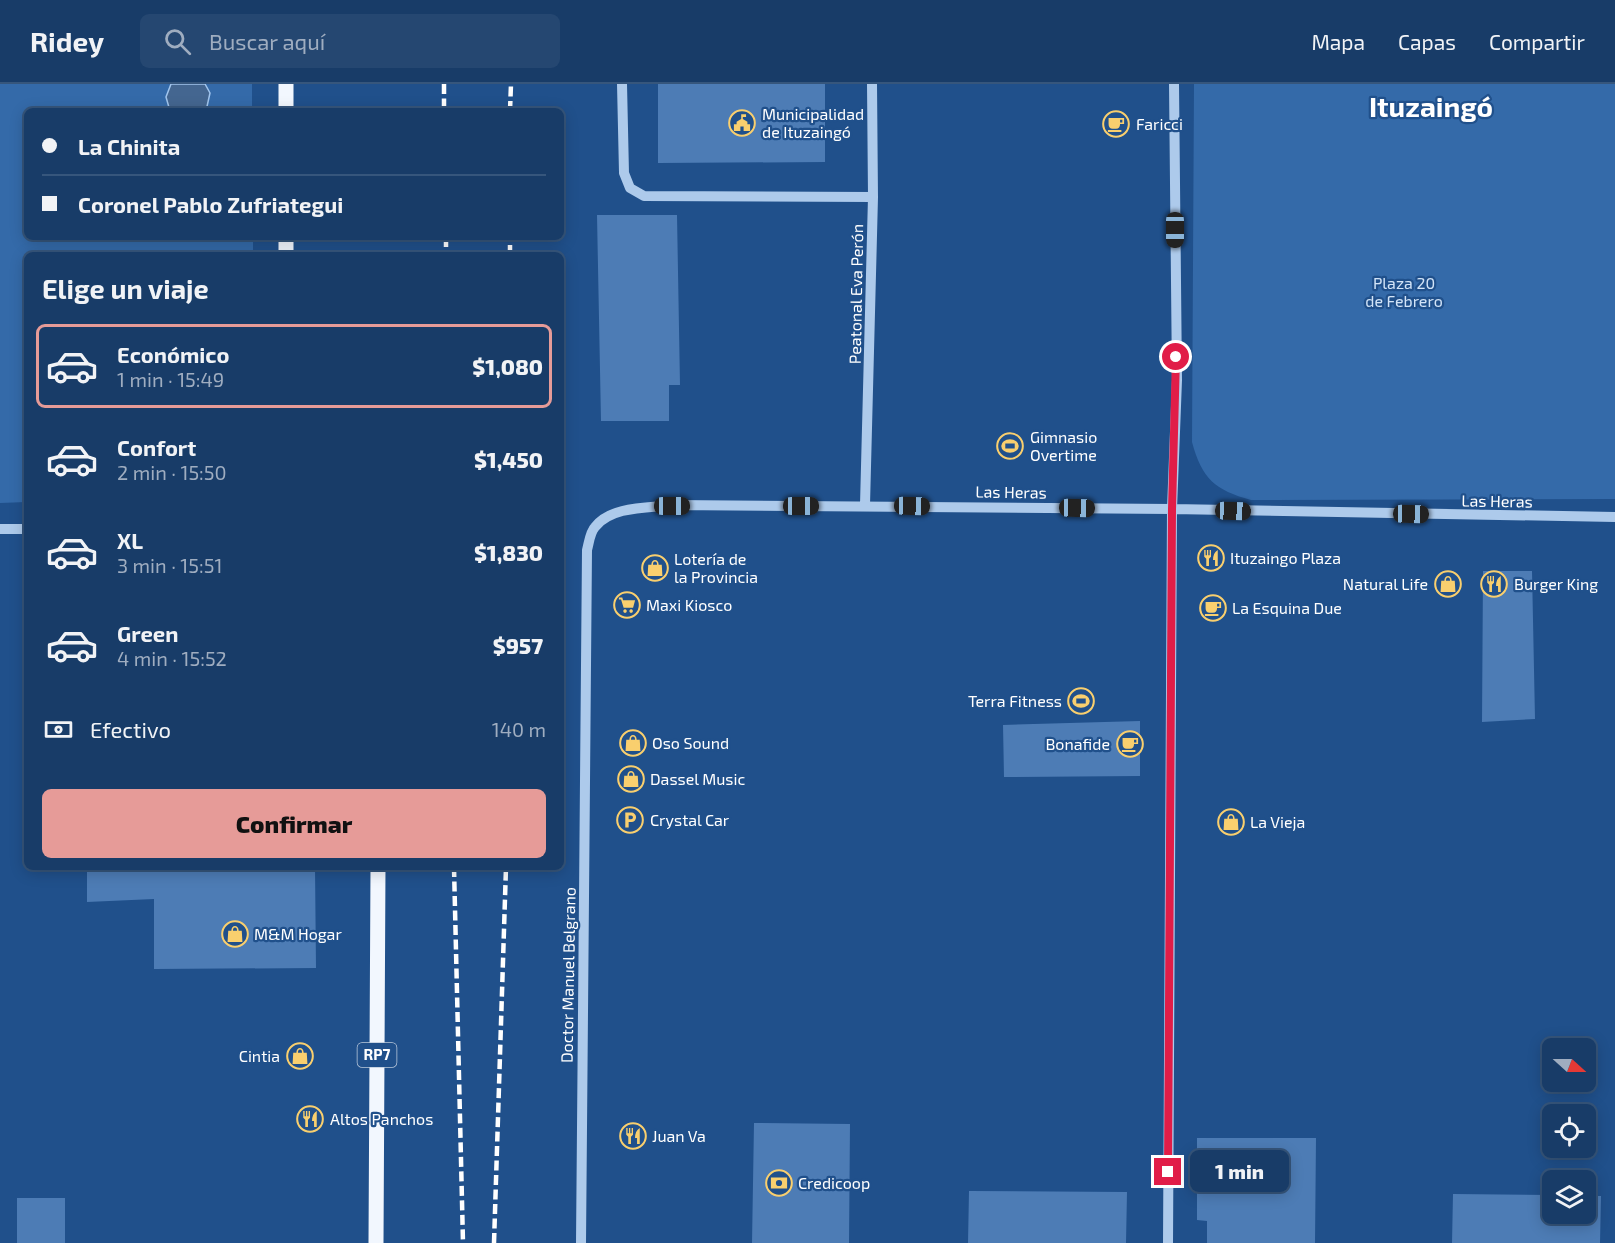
<!DOCTYPE html>
<html lang="es">
<meta charset="utf-8">
<style>
body{margin:0;font-family:"Exo 2",sans-serif;background:#254771;color:#f1f3f6;height:100vh;display:flex;flex-direction:column;font-size:22px;white-space:nowrap}
*{box-sizing:border-box;margin:0}
p{font-size:20px;color:#9fadc0}
.icon{flex:none;width:33px;height:33px;fill:none;stroke:currentColor;stroke-width:2;stroke-linecap:round;stroke-linejoin:round}
.map{position:relative;flex:1;overflow:hidden}
.drawer{position:absolute;left:24px;top:168px;width:540px;height:618px;display:flex;flex-direction:column;background:#183c68;border-radius:9px;box-shadow:0 3px 15px #0003,0 0 0 2px #36567c}
.drawer>*{flex:none}
.guide{position:absolute;left:24px;top:24px;width:540px;height:132px;border-radius:9px;box-shadow:0 3px 15px #0003,0 0 0 2px #36567c;display:grid;align-content:center;height:132px;padding:0 18px;background:#183c68}
.needle{width:39px;rotate:111deg}
.controls{position:absolute;left:1542px;top:954px;display:grid;gap:12px}
.controls a{display:grid;place-items:center;width:54px;height:54px;border-radius:9px;background:#183c68;box-shadow:0 3px 15px #0003,0 0 0 2px #36567c;font-size:30px}
.end{position:absolute;width:27px;height:27px;margin:-14px;border:8px solid #e11d48;background:#fff;box-shadow:0 0 0 3px #fff}
.from{border-radius:50%}
.bubble{position:absolute;height:42px;border-radius:9px;background:#183c68;box-shadow:0 3px 15px #0003,0 0 0 2px #36567c;font-size:20px;font-weight:800;line-height:42px;text-align:center}
.car{position:absolute;width:18px;height:36px;margin:-18px -9px;border-radius:8px;box-shadow:0 0 4px 2px #0007;background:linear-gradient(#222 24%,#8ab4d8 0 40%,#222 0 76%,#8ab4d8 0 86%,#222 0)}
.guide b{display:flex;align-items:center;gap:21px;height:57px;font-size:22px}
.guide b+b{border-top:2px solid #36567c}
.guide i{width:15px;height:15px;background:#f1f3f6}
ul{padding:0;list-style:none}
li{display:flex;align-items:center;gap:18px;height:84px;margin:0 12px 9px;padding:0 6px;border:3px solid transparent;border-radius:9px}
li div{flex:1}
li b{display:block;font-size:22px}
li em{font-style:normal;font-weight:800}
li.selected{border-color:#e69b98}
li>.icon{width:54px;height:54px;stroke-width:1.5}
h2{padding:0 18px;font-size:27px;line-height:72px}
.pay{display:flex;align-items:center;gap:15px;height:66px;padding:0 18px;font-size:22px}
.pay p{margin-inline-start:auto}
.primary-button{display:flex;gap:12px;margin-top:auto;padding:12px 18px}
.primary-button a{flex:1;height:69px;border-radius:9px;background:#e69b98;color:#111;font-size:24px;font-weight:800;line-height:69px;text-align:center}
header{display:flex;align-items:center;gap:36px;box-sizing:border-box;height:84px;padding:0 30px;background:#183c68;border-bottom:2px solid #36567c}
header strong{font-size:28px}
nav{display:flex;gap:33px;margin-inline-start:auto;font-size:21px}
.search{width:420px;height:54px;background:#254771;display:flex;align-items:center;gap:15px;box-sizing:border-box;padding:0 21px;border-radius:9px;color:#9fadc0;font-size:22px}
.map>svg:first-child{display:block}
.green{fill:#346aa9}
.water{fill:#446690;stroke:#a1c5ed;stroke-width:1.5}
.building{fill:#4d7cb5}
.lines{fill:none;stroke-linecap:round;stroke-linejoin:round}
.minor{stroke:#adcaeb;stroke-width:10}
.major{stroke:#f2f7fe;stroke-width:15}
.rail{stroke:#fff;stroke-width:4.5;stroke-dasharray:10 4.5;stroke-linecap:butt}
.route{stroke:#e11d48;stroke-width:8}
.labels{text-anchor:middle;stroke-width:4.5;stroke-linejoin:round;paint-order:stroke}
.shield{fill:#20508b;stroke:#bccadc;stroke-width:1.5}
.shield-label{font-size:15px;font-weight:bold;fill:#fff}
.poi-label{font-size:16px;fill:#fff;stroke:#20508b;text-anchor:start}
.park-label{font-size:16px;fill:#d2e4f8;stroke:#20508b}
.street-label{font-size:16px;fill:#fff;stroke:#20508b}
.town-label{font-size:28px;font-weight:bold;fill:#fff;stroke:#20508b}
</style>
<header>
<strong>Ridey</strong>
<div class="search"><svg class="icon" aria-label="search" viewBox="0 0 24 24"><circle cx="10" cy="10" r="6"/><path d="M15 15l6 6"/></svg>Buscar aquí</div>
<nav><a>Mapa</a><a>Capas</a><a>Compartir</a></nav>
</header>
<div class="map">
<svg width="1615" height="1159" viewBox="0 0 1615 1159">
<rect width="100%" height="100%" fill="#20508b"/>
<path class="green" d="M0,0h252v27h-225v126h226v18h-226v247l-27,1z
M1194,0h421v415l-364,1c-36,-10 -49,-21 -59,-58z"/>
<path class="water" d="M171,0h34l5,9 -4,18h-36l-4,-14z"/>
<path class="building" d="M658,0h167v78l-167,1z
M597,131h80l3,170h-11v36h-68z
M1483,487h49l3,148 -53,3z
M1140,637v55l-136,1 -1,-52z
M87,783h228l1,101 -162,1v-70l-67,3z
M754,1039l96,1 -1,119h-97z
M1197,1054h119l-1,105h-108v-22l-10,-1z
M969,1107l158,1 -1,51h-158z
M1453,1110l99,1v19h34v-18h15l-1,47h-148z
M17,1114h48v45h-48z"/>
<g class="lines">
<path class="minor" d="M622,0l2,89 6,15 14,8 229,1
M865,421l8,-308 -1,-113
M0,445h27
M581,1159l6,-693c2,-7 3,-18 8,-23 16,-21 53,-19 77,-22l500,4 443,8
M1168,1159l4,-734 5,-129 -3,-296"/>
<path class="major" d="M286,0v27
M286,171v-18
M376,1159l2,-376"/>
<path class="rail" d="M444,0v27
M510,27l1,-27
M446,153v18
M510,171v-18
M454,783l9,376
M494,1159l12,-376"/>
</g>
<g class="lines">
<path class="route" d="M1168,1088l4,-663 4,-152"/>
</g>
<defs>
<g id="civic-ring" transform="scale(1.35)"><circle r="9.5" fill="#20508b" stroke="#f9cf6e" stroke-width="1.5"/><path d="M-.6-6.5H3V-4.5H.6V-3L4-1V1h2V6H-6V1h2V-1L-.6-3ZM-1.2 2.5V6h2.4V2.5Z" fill="#f9cf6e"/></g>
<g id="cafe-ring" transform="scale(1.35)"><circle r="9.5" fill="#20508b" stroke="#f9cf6e" stroke-width="1.5"/><path d="M-5.5-4.5H6V0H3Q3 3.5 0 3.5H-2.5Q-5.5 3.5-5.5 0ZM3-3.2v2h1.7v-2ZM-6 4.5H4V6H-6Z" fill="#f9cf6e"/></g>
<g id="stadium-ring" transform="scale(1.35)"><circle r="9.5" fill="#20508b" stroke="#f9cf6e" stroke-width="1.5"/><path d="M0-5a6.5 5 0 1 0 0 10a6.5 5 0 1 0 0-10ZM-3.5-1.8h7v3.6h-7Z" fill="#f9cf6e"/></g>
<g id="restaurant-ring" transform="scale(1.35)"><circle r="9.5" fill="#20508b" stroke="#f9cf6e" stroke-width="1.5"/><path d="M-5-6h1v4h1v-4h1v4h1v-4h1v5L-1.5 .5V6h-2V.5L-5-1ZM5-6V6H3V1.5H1.5Q1.5-4 5-6Z" fill="#f9cf6e"/></g>
<g id="shop-ring" transform="scale(1.35)"><circle r="9.5" fill="#20508b" stroke="#f9cf6e" stroke-width="1.5"/><path d="M-5-2.5h2.3a2.7 3.5 0 0 1 5.4 0H5L5.5 6h-11ZM-1.5-2.5h3a1.5 2.3 0 0 0-3 0Z" fill="#f9cf6e"/></g>
<g id="supermarket-ring" transform="scale(1.35)"><circle r="9.5" fill="#20508b" stroke="#f9cf6e" stroke-width="1.5"/><path d="M-6-5.5h2.5l.6 2H6L4.5 2H-2.5L-4.4-4H-6ZM-1.5 3.2a1.3 1.3 0 1 0 .1 0ZM3 3.2a1.3 1.3 0 1 0 .1 0Z" fill="#f9cf6e"/></g>
<g id="parking-ring" transform="scale(1.35)"><circle r="9.5" fill="#20508b" stroke="#f9cf6e" stroke-width="1.5"/><path d="M-3.5-5.5H1a3.5 3.5 0 0 1 0 7H-1V5.5H-3.5ZM-1-3.4V-.6H.8a1.4 1.4 0 0 0 0-2.8Z" fill="#f9cf6e"/></g>
<g id="bank-ring" transform="scale(1.35)"><circle r="9.5" fill="#20508b" stroke="#f9cf6e" stroke-width="1.5"/><path d="M-6-4H6V4H-6ZM0-2.3a2.3 2.3 0 1 0 0 4.6a2.3 2.3 0 1 0 0-4.6Z" fill="#f9cf6e"/></g>
</defs>
<g fill-rule="evenodd">
<use href="#civic-ring" x="742" y="39"/>
<use href="#cafe-ring" x="1116" y="40"/>
<use href="#stadium-ring" x="1010" y="362"/>
<use href="#restaurant-ring" x="1211" y="474"/>
<use href="#shop-ring" x="655" y="484"/>
<use href="#shop-ring" x="1448" y="500"/>
<use href="#restaurant-ring" x="1494" y="500"/>
<use href="#supermarket-ring" x="627" y="521"/>
<use href="#cafe-ring" x="1213" y="524"/>
<use href="#stadium-ring" x="1081" y="617"/>
<use href="#shop-ring" x="633" y="659"/>
<use href="#cafe-ring" x="1130" y="660"/>
<use href="#shop-ring" x="631" y="695"/>
<use href="#parking-ring" x="630" y="736"/>
<use href="#shop-ring" x="1231" y="738"/>
<use href="#shop-ring" x="235" y="850"/>
<use href="#shop-ring" x="300" y="972"/>
<use href="#restaurant-ring" x="310" y="1035"/>
<use href="#restaurant-ring" x="633" y="1052"/>
<use href="#bank-ring" x="779" y="1099"/>
</g>
<g class="labels">
<rect class="shield" x="357.5" y="959" width="39" height="24" rx="4.5"/>
<g class="shield-label">
<text x="377" y="976">RP7</text>
</g>
<g class="poi-label">
<text x="762" y="36">Municipalidad<tspan x="762" dy="18">de Ituzaingó</tspan></text>
<text x="1136" y="46">Faricci</text>
<text x="1030" y="359">Gimnasio<tspan x="1030" dy="18">Overtime</tspan></text>
<text x="1230" y="480">Ituzaingo Plaza</text>
<text x="674" y="481">Lotería de<tspan x="674" dy="18">la Provincia</tspan></text>
<text x="1428" y="506" text-anchor="end">Natural Life</text>
<text x="1514" y="506">Burger King</text>
<text x="646" y="527">Maxi Kiosco</text>
<text x="1232" y="530">La Esquina Due</text>
<text x="1062" y="623" text-anchor="end">Terra Fitness</text>
<text x="652" y="665">Oso Sound</text>
<text x="1110" y="666" text-anchor="end">Bonafide</text>
<text x="650" y="701">Dassel Music</text>
<text x="650" y="742">Crystal Car</text>
<text x="1250" y="744">La Vieja</text>
<text x="254" y="856">M&amp;M Hogar</text>
<text x="280" y="978" text-anchor="end">Cintia</text>
<text x="330" y="1041">Altos Panchos</text>
<text x="652" y="1058">Juan Va</text>
<text x="798" y="1105">Credicoop</text>
</g>
<g class="park-label">
<text x="1404" y="205">Plaza 20<tspan x="1404" dy="18">de Febrero</tspan></text>
</g>
<g class="street-label">
<text transform="translate(856 210) rotate(-89)" y="6">Peatonal Eva Perón</text>
<text transform="translate(1011 408) rotate(1)" y="6">Las Heras</text>
<text transform="translate(1497 417) rotate(1)" y="6">Las Heras</text>
<text transform="translate(568 891) rotate(-89)" y="6">Doctor Manuel Belgrano</text>
</g>
<g class="town-label">
<text x="1431" y="33">Ituzaingó</text>
</g>
</g>
</svg>
<div class="controls">
<a><svg class="needle" viewBox="-14 -14 28 28"><path d="M0-13l5 13h-10z" fill="#e53935"/><path d="M0 13l5-13h-10z" fill="#9fadc0"/></svg></a>
<a><svg class="icon" aria-label="locate" viewBox="0 0 24 24"><circle cx="12" cy="12" r="6"/><path d="M12 2v4M12 18v4M2 12h4M18 12h4"/></svg></a>
<a><svg class="icon" aria-label="layers" viewBox="0 0 24 24"><path d="M12 4l9 5-9 5-9-5zM3 14l9 5 9-5"/></svg></a>
</div>
<i class="end from" style="left:1176px;top:273px"></i>
<i class="end" style="left:1168px;top:1088px"></i>
<div class="bubble" style="left:1190px;top:1066px;width:99px">1 min</div>
<i class="car" style="left:1175px;top:146px;rotate:180deg"></i>
<i class="car" style="left:672px;top:422px;rotate:90deg"></i>
<i class="car" style="left:801px;top:422px;rotate:90deg"></i>
<i class="car" style="left:912px;top:422px;rotate:91deg"></i>
<i class="car" style="left:1077px;top:424px;rotate:91deg"></i>
<i class="car" style="left:1233px;top:427px;rotate:92deg"></i>
<i class="car" style="left:1411px;top:430px;rotate:91deg"></i>
<div class="guide">
<b><i class="from"></i>La Chinita</b>
<b><i></i>Coronel Pablo Zufriategui</b>
</div>
<section class="drawer">
<h2>Elige un viaje</h2>
<ul>
<li class="selected"><svg class="icon" aria-label="car" viewBox="0 0 24 24"><path d="M5 17H2v-5l4-1 3-4h7l3 4 3 1v5h-3M9 17h6M6 11h13"/><circle cx="7" cy="17" r="2"/><circle cx="17" cy="17" r="2"/></svg><div><b>Económico</b><p>1 min · 15:49</p></div><em>$1,080</em></li>
<li><svg class="icon" aria-label="car" viewBox="0 0 24 24"><path d="M5 17H2v-5l4-1 3-4h7l3 4 3 1v5h-3M9 17h6M6 11h13"/><circle cx="7" cy="17" r="2"/><circle cx="17" cy="17" r="2"/></svg><div><b>Confort</b><p>2 min · 15:50</p></div><em>$1,450</em></li>
<li><svg class="icon" aria-label="car" viewBox="0 0 24 24"><path d="M5 17H2v-5l4-1 3-4h7l3 4 3 1v5h-3M9 17h6M6 11h13"/><circle cx="7" cy="17" r="2"/><circle cx="17" cy="17" r="2"/></svg><div><b>XL</b><p>3 min · 15:51</p></div><em>$1,830</em></li>
<li><svg class="icon" aria-label="car" viewBox="0 0 24 24"><path d="M5 17H2v-5l4-1 3-4h7l3 4 3 1v5h-3M9 17h6M6 11h13"/><circle cx="7" cy="17" r="2"/><circle cx="17" cy="17" r="2"/></svg><div><b>Green</b><p>4 min · 15:52</p></div><em>$957</em></li>
</ul>
<div class="pay"><svg class="icon" aria-label="cash" viewBox="0 0 24 24"><path d="M3 7h18v10H3z"/><circle cx="12" cy="12" r="2"/></svg>Efectivo<p>140 m</p></div>
<div class="primary-button"><a>Confirmar</a></div>
</section>
</div>
